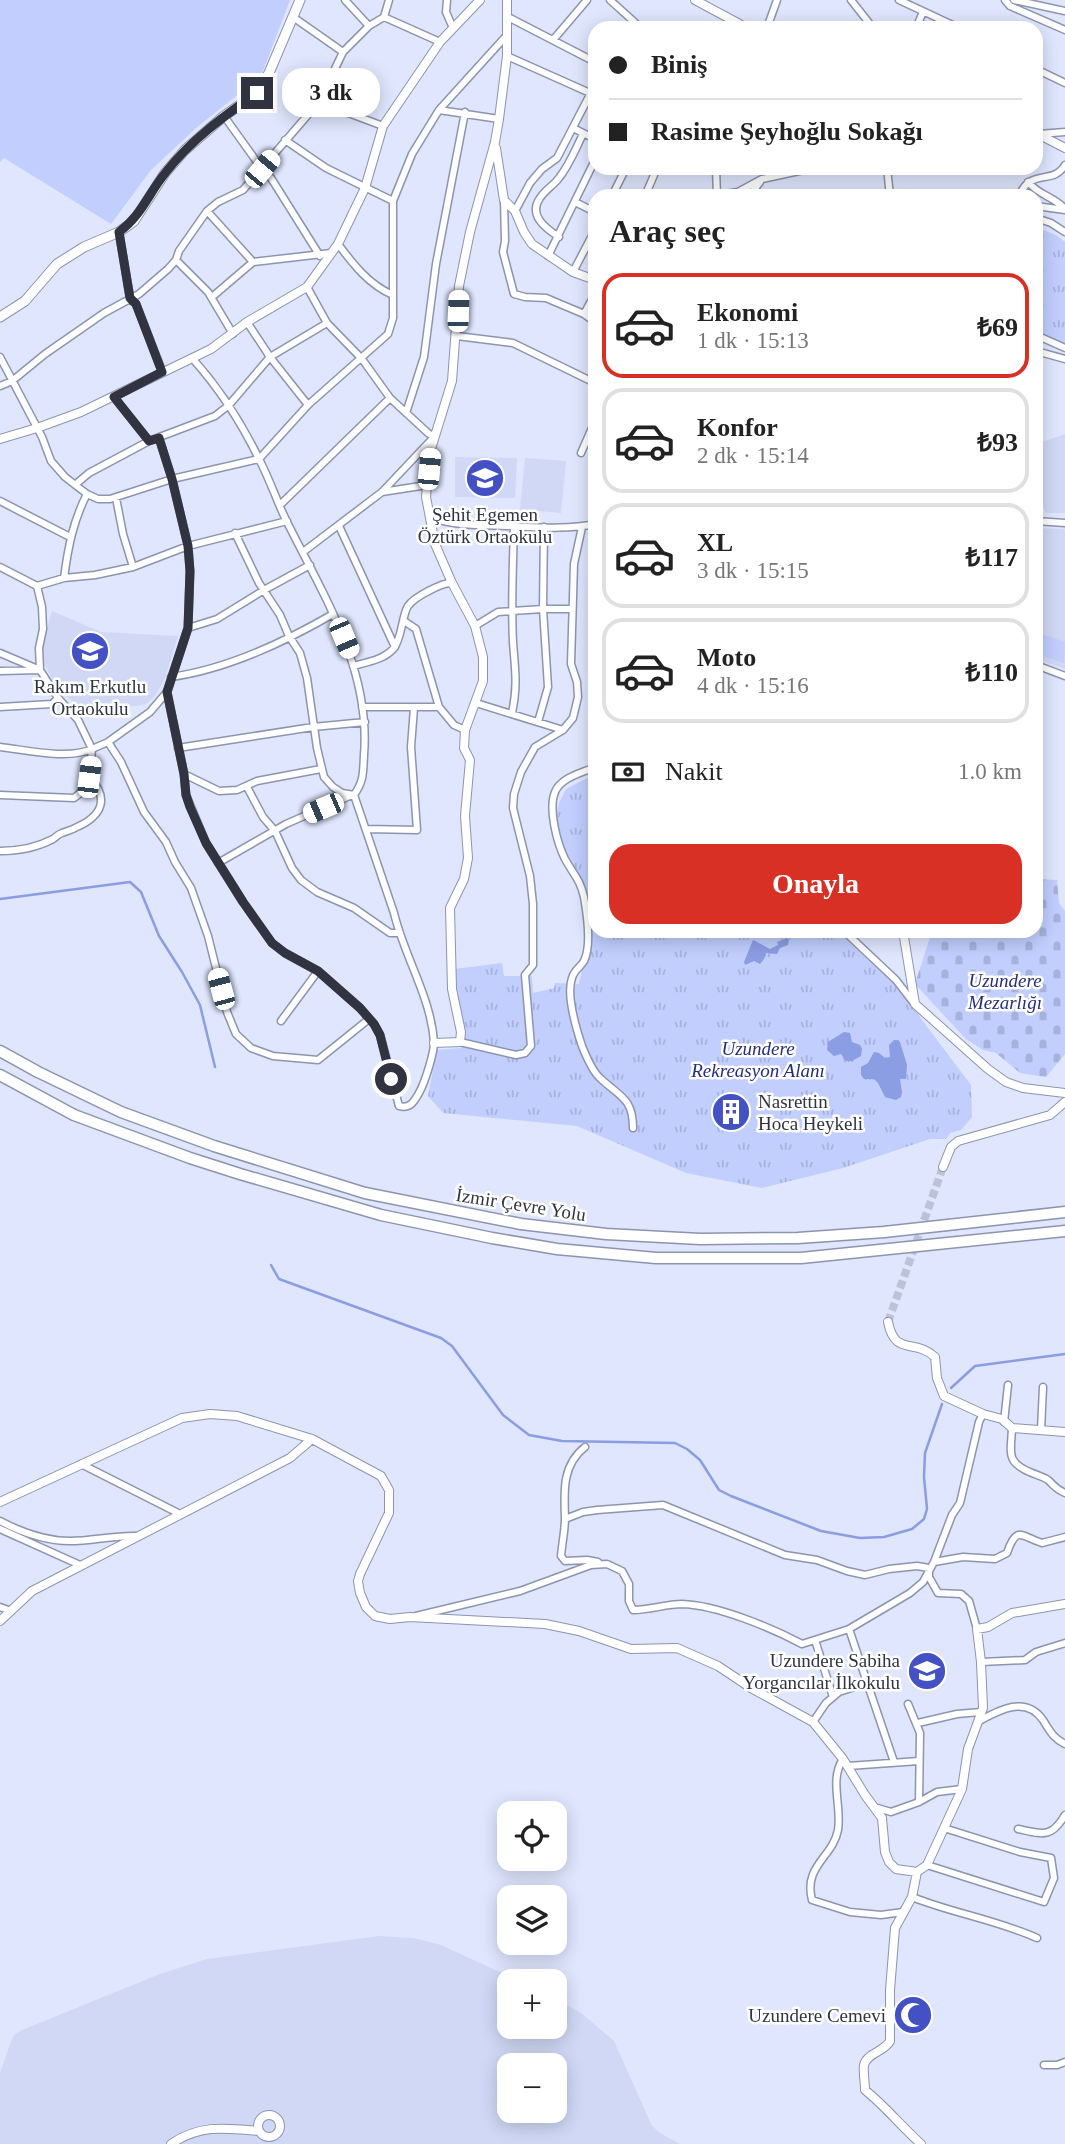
<!DOCTYPE html>
<html lang="tr">
<meta charset="utf-8">
<style>
body{margin:0;font-family:Georgia,serif;background:#f6f6f6;color:#222;height:100vh;display:flex;flex-direction:column;font-size:26px;white-space:nowrap}
*{box-sizing:border-box;margin:0}
p{font-size:23px;color:#767676}
.icon{flex:none;width:38px;height:38px;fill:none;stroke:currentColor;stroke-width:2;stroke-linecap:round;stroke-linejoin:round}
.map{position:relative;flex:1;overflow:hidden}
.sheet{position:absolute;left:588px;top:189px;width:455px;height:749px;display:flex;flex-direction:column;background:#fff;border-radius:21px;box-shadow:0 4px 18px #0003}
.sheet>*{flex:none}
.top-card{position:absolute;left:588px;top:21px;width:455px;height:154px;border-radius:21px;box-shadow:0 4px 18px #0003;display:grid;align-content:center;height:154px;padding:0 21px;background:#fff}
.fabs{position:absolute;left:497px;top:1801px;display:grid;gap:14px}
.fabs a{display:grid;place-items:center;width:70px;height:70px;border-radius:14px;background:#fff;box-shadow:0 4px 18px #0003;font-size:35px}
.end{position:absolute;width:32px;height:32px;margin:-16px;border:9px solid #313440;background:#fff;box-shadow:0 0 0 4px #fff}
.from{border-radius:50%}
.bubble{position:absolute;height:49px;border-radius:21px;background:#fff;box-shadow:0 4px 18px #0003;font-size:23px;font-weight:600;line-height:49px;text-align:center}
.car{position:absolute;width:21px;height:42px;margin:-21px -10px;border-radius:9px;box-shadow:0 0 5px 2px #0007;background:linear-gradient(#fff 24%,#345 0 40%,#fff 0 76%,#345 0 86%,#fff 0)}
.top-card b{display:flex;align-items:center;gap:24px;height:66px;font-size:26px}
.top-card b+b{border-top:2px solid #e0e0e0}
.top-card i{width:18px;height:18px;background:#222}
ul{padding:0;list-style:none}
li{display:flex;align-items:center;gap:21px;height:105px;margin:0 14px 10px;padding:0 7px;border:4px solid #e0e0e0;border-radius:21px}
li div{flex:1}
li b{display:block;font-size:26px}
li em{font-style:normal;font-weight:600}
li.current{border-color:#d93025}
li>.icon{width:63px;height:63px;stroke-width:1.5}
h2{padding:0 21px;font-size:32px;line-height:84px}
.pay{display:flex;align-items:center;gap:18px;height:77px;padding:0 21px;font-size:26px}
.pay p{margin-inline-start:auto}
.action{display:flex;gap:14px;margin-top:auto;padding:14px 21px}
.action a{flex:1;height:80px;border-radius:21px;background:#d93025;color:#fff;font-size:28px;font-weight:600;line-height:80px;text-align:center}
.map>svg:first-child{display:block}
.built{fill:#d0d8f5;fill-rule:evenodd}
.grass{fill:#c1cefe}
.cemetery{fill:url(#cemetery-stones)}
.park{fill:url(#park-tufts)}
.water{fill:#8b9de3}
.lines{fill:none;stroke-linecap:round;stroke-linejoin:round}
.stream{stroke:#8b9de3;stroke-width:2.5}
.tertiary-tunnel{stroke:#bcc2d8;stroke-width:8;stroke-dasharray:8 4;stroke-linecap:butt}
.minor-casing{stroke:#8c94af;stroke-width:9}
.tertiary-casing{stroke:#8c94af;stroke-width:10}
.secondary-casing{stroke:#8c94af;stroke-width:11}
.motorway-casing{stroke:#8c94af;stroke-width:13}
.minor{stroke:#fff;stroke-width:6}
.tertiary{stroke:#fff;stroke-width:8}
.secondary{stroke:#fff;stroke-width:9}
.motorway{stroke:#fff;stroke-width:10}
.route{stroke:#313440;stroke-width:9}
.labels{text-anchor:middle;stroke-width:5;stroke-linejoin:round;paint-order:stroke}
.poi-label{font-size:19px;fill:#313440;stroke:#fff}
.park-label{font-size:19px;font-style:italic;fill:#262e7f;stroke:#fff}
.street-label{font-size:19px;fill:#313440;stroke:#fff}
</style>
<div class="map">
<svg width="1065" height="2144" viewBox="0 0 1065 2144">
<defs>
<pattern id="cemetery-stones" width="16" height="16" patternUnits="userSpaceOnUse" patternTransform="scale(1.75)"><rect width="16" height="16" fill="#c1cefe"/><path d="M2 7V4a2 2 0 0 1 4 0v3zM10 15v-3a2 2 0 0 1 4 0v3z" fill="#a6b2db"/></pattern>
<pattern id="park-tufts" width="24" height="20" patternUnits="userSpaceOnUse" patternTransform="scale(1.75)"><rect width="24" height="20" fill="#c1cefe"/><path d="M3 7l-1-3M5 7V3M7 7l1-3M15 17l-1-3M17 17v-4M19 17l1-3" fill="none" stroke="#a6b2db"/></pattern>
</defs>
<rect width="100%" height="100%" fill="#dfe6fe"/>
<path class="built" d="M1065,434v79h-19l-10,-20v-36l2,-1 -1,-12z
M455,457l62,1 -2,40 -60,-1z
M525,458l41,3 -5,52 -41,-4z
M1036,528l29,1v140l-29,-10z
M52,611l49,21 77,4 -13,42 -10,18 -9,8 -9,2 -57,2 -23,-20 -14,-27v-19z
M937,1654l6,29 -26,3 -5,-27z
M379,1936l35,2 27,7 78,36h-10v45h46v-27l26,14 33,28 38,85 8,7 20,11h-680v-71l11,-32 3,-6 8,-5 138,-56 47,-15zM509,2065h46v45h-46z"/>
<path class="grass" d="M0,0h290l-29,76 -65,52 -45,42 -40,54 -107,-66 -4,4z
M1039,633l26,9 -1,21 -28,-9v-13z"/>
<path class="cemetery" d="M1036,879l21,1 2,23 6,8v143l-19,23 -26,-4 -24,-20 -13,-3 -17,-11 -51,-55 17,-53h104z"/>
<path class="park" d="M1036,227l20,8 9,7v103l-29,-12z
M595,774v157h242l45,42 20,14 20,33 49,65 1,32 -11,13 -11,3 -4,6h-16l-87,29 -81,20 -76,-15 -109,-47 -134,-13 -15,-17 9,-46 24,-2 4,-8 -11,-71 48,-6 2,13h28l1,17 21,-5 1,-5 24,1 11,-49 -6,-39 -19,-37 -11,-35 5,-21 7,-14z"/>
<path class="water" d="M787,938l2,2 -1,5 -8,3 -3,6 -11,-1 -2,6 -4,5 -6,-3 -9,4 -1,-3 9,-22 17,9 8,-4 -1,-3z
M844,1032l6,1 2,9 8,3 2,4 -1,7 -9,5h-6l-5,-7 -7,2 -7,-6 1,-8z
M894,1040h4l2,2 7,23 -1,14h-6l2,13 -1,5 -5,3 -11,-3 -7,-14 -4,-4h-10l-3,-4v-8l7,-4 6,-11 5,1 6,5 5,-1 -1,-12z"/>
<g class="lines">
<path class="stream" d="M0,899l130,-17 11,10 18,44 23,36 18,33 15,62
M271,1265l8,14 162,59 11,8 51,69 26,20 33,6 113,2 12,6 13,11 19,30 12,6 90,35 39,7 24,-1 28,-8 12,-10 3,-10 -3,-32 1,-24 17,-49
M951,1388l24,-22 90,-12"/>
<path class="tertiary-tunnel" d="M888,1322l55,-155"/>
<g class="minor-casing">
<path id="minor" d="M345,0l24,26
M447,0l-1,12 7,16
M610,0l31,28
M851,0l22,28
M899,0l60,28
M1005,0l5,6 55,24
M1014,0l51,11
M293,17l50,35
M384,17l56,25
M508,17l87,45
M767,28l10,-28
M916,28l7,-16
M553,40l34,-40
M507,56l83,37
M1036,69l29,14
M319,102l64,24
M439,110l60,9
M224,116l38,53 9,9 49,78
M573,128l22,11
M1039,134l26,-2
M285,140l41,28 67,33
M716,168l1,28
M887,168l3,28
M1028,182c10,13 27,15 37,27
M612,196l14,-28
M645,196l12,-28
M713,196l25,-4 24,-13 51,-11
M753,196l1,-6 6,-8
M1019,196c12,-29 34,-10 46,-31
M504,200l1,41 -2,11 11,42 11,3 21,1 38,16
M575,202l20,10
M1036,206l29,4
M207,211l46,51
M515,211l15,-28 12,-14 15,-11 38,-73
M1036,218l15,5 14,9
M119,232l11,66 6,6 26,67
M559,237c-14,-9 -31,-22 -19,-39 5,-8 14,-13 19,-20 11,-14 17,-30 24,-44
M338,244c15,20 31,41 55,51
M548,256l47,-96
M176,260l32,32 25,42
M573,272l22,-42
M595,294l-11,20 11,8
M212,297l41,-35 78,-9
M247,322l23,35 38,48
M1036,335l29,13
M457,336l56,7 82,40
M1036,351l29,8
M0,357l42,80 9,24 14,16 22,17 11,5h12l62,-20 87,-20 49,-54 80,-71 5,-16v-117l19,-47 27,-44 68,-75
M0,386l12,-5 33,-27 59,-41 35,-19 29,-25 8,-9 3,-9 28,-40 11,-9 25,-12 76,-88 24,-50 26,-26 15,-9 5,-17
M114,397l35,44
M406,413l18,-56 12,-93 29,-152
M581,453l14,-32
M76,484l13,-11 60,-32 66,-25 14,-11 41,-48 57,-34
M382,492l45,-7
M116,498l7,36 10,33
M0,501l70,36
M280,505l110,-107
M431,518c25,8 50,7 76,8 29,1 59,4 88,-2
M1036,521l29,2
M339,526l56,121
M235,533l24,50 21,32 9,21 11,17 7,25 10,70 7,29 9,10 9,6 12,2
M303,552l79,-60 52,-55 -6,-4 -38,-35 -28,-39 -35,-36 -20,-36
M0,567l37,19 27,-8 31,-3 38,-8 55,-21 99,-25
M64,578c4,-30 9,-57 23,-84
M404,621l12,8 23,78 15,18 11,5
M475,626l23,-14 45,-3h29
M188,628l29,-9 47,-29 46,-25
M0,653l40,17 18,28 20,22 14,29c-25,11 -65,1 -92,-2
M1036,665l29,11
M353,666c14,-4 31,-6 41,-18 8,-10 8,-33 14,-42 6,-9 35,-24 44,-23
M0,671l40,-1 -1,-22 4,-19 -1,-22 -5,-21
M171,677c57,-8 112,-34 162,-63
M167,692l17,82 2,21 20,48 37,59 29,41 13,10 33,18 42,37 14,16 6,11 19,71c11,3 15,-4 20,-13 6,-11 15,-39 15,-51 -3,-45 -30,-86 -40,-129l-40,-118c10,-14 9,-22 10,-40 7,-85 -40,-159 -77,-233 -10,-20 -17,-42 -28,-63 -18,-37 -40,-71 -67,-101
M476,703l87,27
M0,707l52,-3 6,-6
M362,707h77
M512,713c6,-29 3,-43 1,-71 -2,-38 0,-77 1,-116
M538,722l10,-35 -5,-78 1,-82
M108,742l13,20 23,50 22,30 9,20 16,26 17,48 19,76 9,22 15,14 22,8 45,4 51,-41
M178,748l135,-21 52,-5
M595,767c-13,6 -34,10 -40,25 -7,17 2,51 10,67 8,15 15,20 19,38 3,17 8,48 0,64 -3,6 -10,9 -12,17 -6,17 4,50 10,68 4,10 10,25 18,32 20,19 33,20 33,50
M184,774l35,17 18,-1 20,-9 64,-12
M247,787l16,30 12,14 17,37 9,12 16,12 37,16 36,25h8
M0,795l74,3c17,-11 16,-30 18,-49l16,-7 42,-30 17,-20 21,-64 2,-57 -2,-25 -16,-67 -13,-41
M366,829l51,1 -6,-83 3,-39
M0,851c18,0 36,-3 53,-12 3,-2 5,-5 9,-6 5,-2 10,-3 15,-6 25,-11 33,-29 12,-50
M218,863l68,-39 66,-29
M844,931l52,49 17,22
M281,1021l37,-50
M460,1042l56,13 9,-2 6,-7 -6,-71 8,-10v-61l-3,-28 -17,-68 1,-14 7,-22 14,-25 28,-17 10,-12 5,-21 -1,-15 -6,-18 3,-100 8,-37
M1004,1422l4,-37
M1012,1428c-1,25 -7,34 20,45 5,2 12,4 16,7 7,6 6,8 17,13
M1041,1430l2,-43
M585,1447c-23,18 -21,44 -20,71 0,12 -3,26 -4,38l4,5 22,-1 11,2
M81,1464l99,50
M565,1519l18,-7 14,-2 66,-5 122,50 32,5 30,11 18,4 24,-6 28,-3 12,2v9l9,16 23,1 8,7 8,28
M0,1521c21,11 45,20 70,20 22,0 45,-6 67,-5
M0,1529l80,36
M934,1562l18,-47 8,-12 19,-81 4,-8
M0,1607l11,4
M416,1616l104,-25 71,-26 16,-1 15,7 7,13v17l4,9c17,0 33,-6 49,-6 35,1 90,24 120,40l47,-15 61,-36 13,-11 11,-20 29,-5 32,2 12,-6c10,-29 15,-16 35,-10l23,-6
M849,1629l45,133
M815,1640l18,57
M981,1662l44,-2 11,-8 29,-9
M908,1704l12,29 -1,69
M979,1721c20,-11 47,-26 64,-1 7,11 10,18 22,24
M813,1722l13,-19 13,-11 28,-9
M918,1723l39,-9 24,-2
M843,1759c-14,21 -1,47 -5,71 -5,27 -35,36 -26,70l38,12 31,3 22,-3
M848,1766l71,-5
M874,1807l17,5 28,-10 18,-10 25,-3
M1018,1829c24,5 33,10 47,-14
M927,1865l117,37 10,-24 -3,-20 -31,-6 -76,-24
M912,1897c40,16 85,23 125,41
M1044,2065h13l8,-3"/>
</g>
<g class="tertiary-casing">
<path id="tertiary" d="M695,0l52,28
M1036,133l29,15
M496,148l8,52 11,11 9,21 8,12 41,28 22,8
M0,439l37,-11 44,-16 130,-63 36,-27 60,-35 31,-43 27,-56 18,-62 57,-84 40,-42
M903,931l12,73 73,65 18,13 17,6 42,5
M434,1043l26,-1 1,-10 -9,-43 -2,-81 14,-29 4,-21 -3,-42 5,-56 -6,-12 1,-18 18,-49v-24l-8,-31 -23,-43 -17,-39 -9,-47 4,-45 22,-71 7,-95 11,-54 25,-90 4,-23 8,-63v-56
M943,1167l8,-20 7,-6 92,-26 15,-13
M888,1322c7,35 27,16 47,35l2,21 7,18 39,18 19,5 10,9 53,4
M0,1502l182,-84 28,-4 27,2 75,23 69,37 8,14v23l-29,61 -2,7 2,12 6,14 9,9 15,3 20,-2 135,7 34,7 52,18 46,-1 41,18 33,22 62,34 30,37 22,36 17,23 3,34 4,10 7,7 21,3
M0,1621l32,-30 258,-133 22,-19
M258 2126a11 11 0 1 1 22 0a11 11 0 1 1-22 0Z
M171,2144c29,-20 56,-16 88,-13
M921,2144c-20,-18 -36,-38 -56,-54 0,-8 -2,-17 -1,-25 3,-12 20,-13 26,-24v-51l5,-62 17,-31 5,-25 10,-7 35,-76 6,-40 15,-41 -2,-46 -4,-33 11,-2 24,-14 53,-9"/>
</g>
<g class="secondary-casing">
<path id="secondary" d="M0,317l25,-16 32,-37 27,-17 35,-15 15,-11 31,-48 20,-23 39,-34 33,-23 12,-20 31,-73"/>
</g>
<g class="motorway-casing">
<path id="motorway" d="M0,1051l38,21 83,40 93,34 151,47 156,31 85,10 94,5 98,-1 86,-6 181,-20
M0,1075l74,40 116,43 50,16 141,41 111,23 65,11 99,9h145l264,-27"/>
</g>
<use href="#minor" class="minor"/>
<use href="#tertiary" class="tertiary"/>
<use href="#secondary" class="secondary"/>
<use href="#motorway" class="motorway"/>
</g>
<g class="lines">
<path class="route" d="M257,93c-33,23 -66,47 -91,79 -18,22 -24,43 -47,60l11,66 6,6 26,68 -48,25 35,44 10,-3 13,41 16,67 2,25 -2,57 -21,64 17,82 2,21 4,12 16,36 37,59 29,41 13,10 33,18 42,37 14,16 6,11 11,44"/>
</g>
<defs>
<g id="school-disc" transform="scale(2.0125)"><circle r="9.5" fill="#4351c5" stroke="#fff"/><path d="M0-5L7-2L0 1L-7-2ZM-4 1L0 2.5L4 1V4Q0 6-4 4Z" fill="#fff"/></g>
<g id="building-disc" transform="scale(2.0125)"><circle r="9.5" fill="#4351c5" stroke="#fff"/><path d="M-4-6H4V6H1V3H-1V6H-4ZM-2.5-4.3h1.7v1.8h-1.7ZM.8-4.3h1.7v1.8H.8ZM-2.5-1h1.7V.8h-1.7ZM.8-1h1.7V.8H.8Z" fill="#fff"/></g>
<g id="mosque-disc" transform="scale(2.0125)"><circle r="9.5" fill="#4351c5" stroke="#fff"/><path d="M3.5-4.9A6 6 0 1 0 3.5 4.9A5 5 0 1 1 3.5-4.9Z" fill="#fff"/></g>
</defs>
<g fill-rule="evenodd">
<use href="#school-disc" x="485" y="478"/>
<use href="#school-disc" x="90" y="651"/>
<use href="#building-disc" x="731" y="1112"/>
<use href="#school-disc" x="927" y="1671"/>
<use href="#mosque-disc" x="913" y="2015"/>
</g>
<g class="labels">
<g class="poi-label">
<text x="485" y="521">Şehit Egemen<tspan x="485" dy="22">Öztürk Ortaokulu</tspan></text>
<text x="90" y="693">Rakım Erkutlu<tspan x="90" dy="22">Ortaokulu</tspan></text>
<text x="758" y="1108" text-anchor="start">Nasrettin<tspan x="758" dy="22">Hoca Heykeli</tspan></text>
<text x="900" y="1667" text-anchor="end">Uzundere Sabiha<tspan x="900" dy="22">Yorgancılar İlkokulu</tspan></text>
<text x="886" y="2022" text-anchor="end">Uzundere Cemevi</text>
</g>
<g class="park-label">
<text x="1005" y="987">Uzundere<tspan x="1005" dy="22">Mezarlığı</tspan></text>
<text x="758" y="1055">Uzundere<tspan x="758" dy="22">Rekreasyon Alanı</tspan></text>
</g>
<g class="street-label">
<text transform="translate(521 1204) rotate(9)" y="7">İzmir Çevre Yolu</text>
</g>
</g>
</svg>
<div class="fabs">
<a><svg class="icon" aria-label="locate" viewBox="0 0 24 24"><circle cx="12" cy="12" r="6"/><path d="M12 2v4M12 18v4M2 12h4M18 12h4"/></svg></a>
<a><svg class="icon" aria-label="layers" viewBox="0 0 24 24"><path d="M12 4l9 5-9 5-9-5zM3 14l9 5 9-5"/></svg></a>
<a>+</a>
<a>−</a>
</div>
<i class="end from" style="left:391px;top:1079px"></i>
<i class="end" style="left:257px;top:93px"></i>
<div class="bubble" style="left:282px;top:68px;width:98px">3 dk</div>
<i class="car" style="left:262px;top:169px;rotate:40deg"></i>
<i class="car" style="left:458px;top:311px;rotate:2deg"></i>
<i class="car" style="left:429px;top:469px;rotate:5deg"></i>
<i class="car" style="left:344px;top:638px;rotate:157deg"></i>
<i class="car" style="left:89px;top:777px;rotate:7deg"></i>
<i class="car" style="left:323px;top:808px;rotate:247deg"></i>
<i class="car" style="left:221px;top:989px;rotate:345deg"></i>
<div class="top-card">
<b><i class="from"></i>Biniş</b>
<b><i></i>Rasime Şeyhoğlu Sokağı</b>
</div>
<section class="sheet">
<h2>Araç seç</h2>
<ul>
<li class="current"><svg class="icon" aria-label="car" viewBox="0 0 24 24"><path d="M5 17H2v-5l4-1 3-4h7l3 4 3 1v5h-3M9 17h6M6 11h13"/><circle cx="7" cy="17" r="2"/><circle cx="17" cy="17" r="2"/></svg><div><b>Ekonomi</b><p>1 dk · 15:13</p></div><em>₺69</em></li>
<li><svg class="icon" aria-label="car" viewBox="0 0 24 24"><path d="M5 17H2v-5l4-1 3-4h7l3 4 3 1v5h-3M9 17h6M6 11h13"/><circle cx="7" cy="17" r="2"/><circle cx="17" cy="17" r="2"/></svg><div><b>Konfor</b><p>2 dk · 15:14</p></div><em>₺93</em></li>
<li><svg class="icon" aria-label="car" viewBox="0 0 24 24"><path d="M5 17H2v-5l4-1 3-4h7l3 4 3 1v5h-3M9 17h6M6 11h13"/><circle cx="7" cy="17" r="2"/><circle cx="17" cy="17" r="2"/></svg><div><b>XL</b><p>3 dk · 15:15</p></div><em>₺117</em></li>
<li><svg class="icon" aria-label="car" viewBox="0 0 24 24"><path d="M5 17H2v-5l4-1 3-4h7l3 4 3 1v5h-3M9 17h6M6 11h13"/><circle cx="7" cy="17" r="2"/><circle cx="17" cy="17" r="2"/></svg><div><b>Moto</b><p>4 dk · 15:16</p></div><em>₺110</em></li>
</ul>
<div class="pay"><svg class="icon" aria-label="cash" viewBox="0 0 24 24"><path d="M3 7h18v10H3z"/><circle cx="12" cy="12" r="2"/></svg>Nakit<p>1.0 km</p></div>
<div class="action"><a>Onayla</a></div>
</section>
</div>
